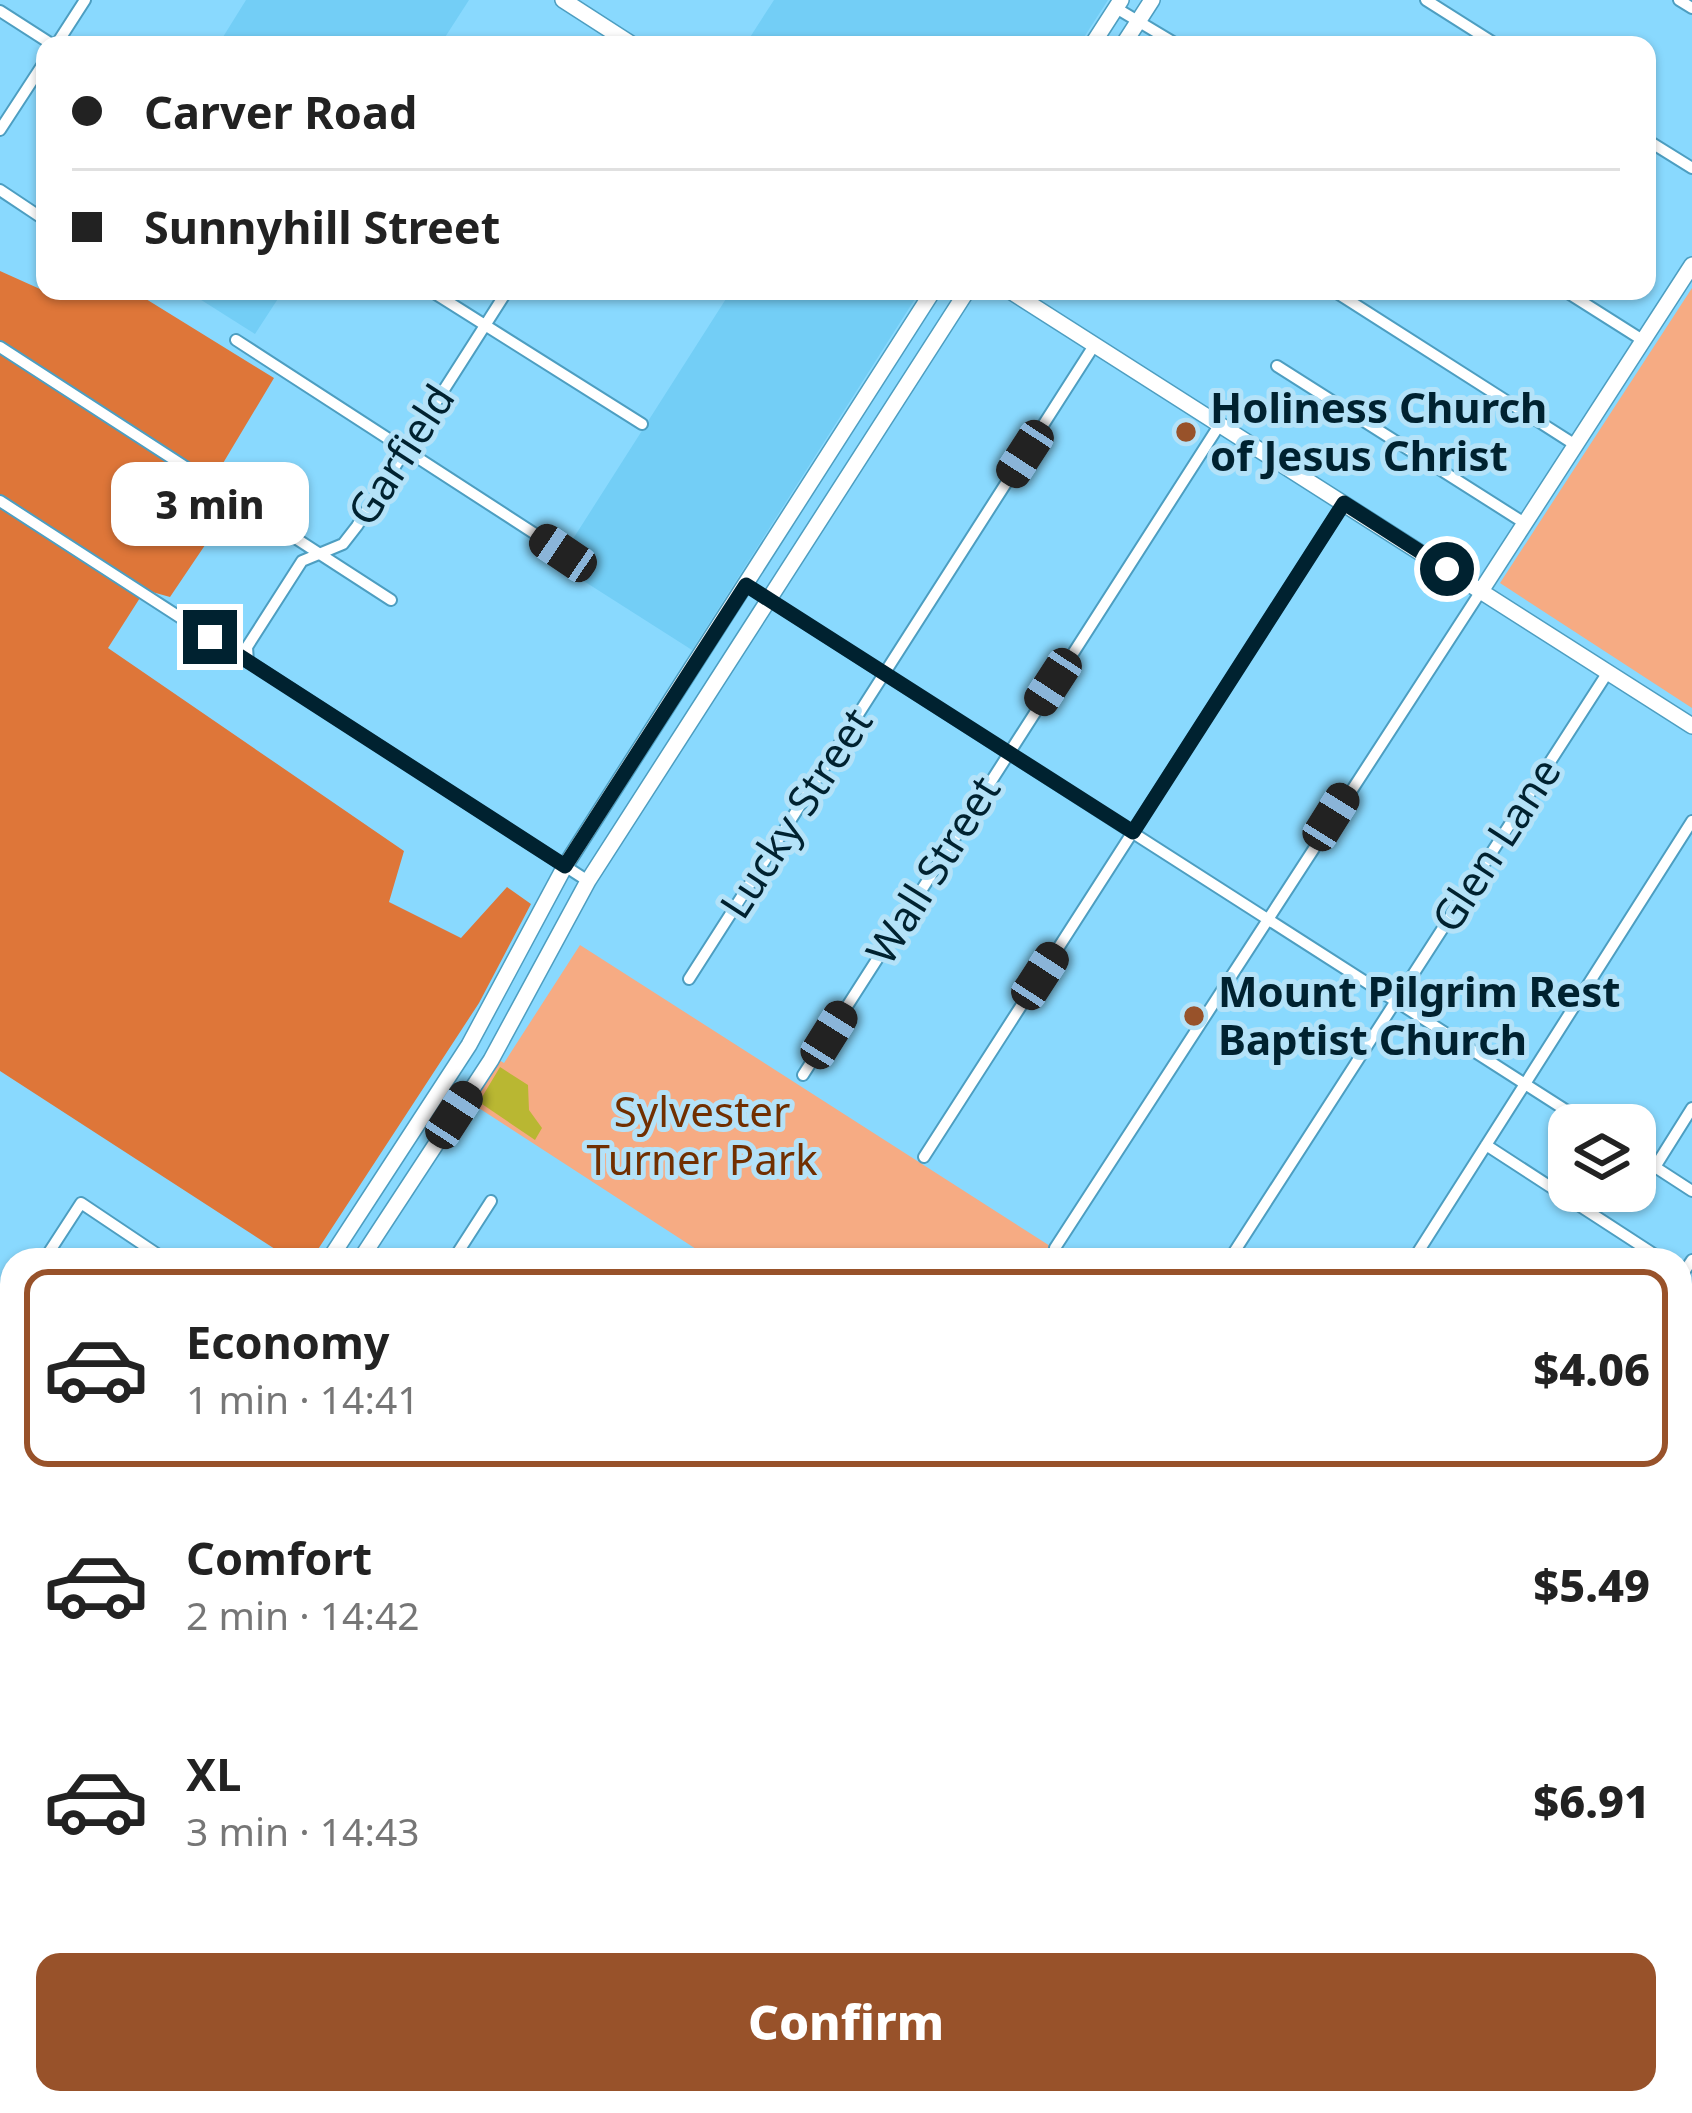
<!DOCTYPE html>
<meta charset="utf-8">
<style>
body{margin:0;font-family:"Noto Sans",sans-serif;background:#f6f6f6;color:#222;height:100vh;display:flex;flex-direction:column;font-size:45px;white-space:nowrap}
*{box-sizing:border-box;margin:0}
p{font-size:39px;color:#767676}
.icon{flex:none;width:66px;height:66px;fill:none;stroke:currentColor;stroke-width:2;stroke-linecap:round;stroke-linejoin:round}
.map{position:relative;flex:1;overflow:hidden}
.details{position:absolute;left:0px;top:1248px;width:1692px;height:867px;display:flex;flex-direction:column;background:#fff;border-radius:36px 36px 0 0;box-shadow:0 3px 9px #0004}
.details>*{flex:none}
.guide{position:absolute;left:36px;top:36px;width:1620px;height:264px;border-radius:24px;box-shadow:0 3px 9px #0004;display:grid;align-content:center;height:264px;padding:0 36px;background:#fff}
.buttons{position:absolute;left:1548px;top:1104px;display:grid;gap:24px}
.buttons a{display:grid;place-items:center;width:108px;height:108px;border-radius:24px;background:#fff;box-shadow:0 3px 9px #0004;font-size:60px}
.end{position:absolute;width:54px;height:54px;margin:-27px;border:15px solid #002230;background:#fff;box-shadow:0 0 0 6px #fff}
.from{border-radius:50%}
.bubble{position:absolute;height:84px;border-radius:24px;background:#fff;box-shadow:0 3px 9px #0004;font-size:39px;font-weight:800;line-height:84px;text-align:center}
.car{position:absolute;width:36px;height:72px;margin:-36px -18px;border-radius:15px;box-shadow:0 0 9px 3px #0007;background:linear-gradient(#222 24%,#8ab4d8 0 40%,#222 0 76%,#8ab4d8 0 86%,#222 0)}
.guide b{display:flex;align-items:center;gap:42px;height:114px;font-size:45px}
.guide b+b{border-top:3px solid #e0e0e0}
.guide i{width:30px;height:30px;background:#222}
ul{padding:21px 0 0;list-style:none}
li{display:flex;align-items:center;gap:36px;height:198px;margin:0 24px 18px;padding:0 12px;border:6px solid transparent;border-radius:24px}
li div{flex:1}
li b{display:block;font-size:45px}
li em{font-style:normal;font-weight:800}
li.active{border-color:#98522a}
li>.icon{width:108px;height:108px;stroke-width:1.5}
.cta{display:flex;gap:24px;margin-top:auto;padding:24px 36px}
.cta a{flex:1;height:138px;border-radius:24px;background:#98522a;color:#fff;font-size:48px;font-weight:800;line-height:138px;text-align:center}
.map>svg:first-child{display:block}
.built{fill:#73cef6}
.green{fill:#f6ab83}
.forest{fill:#de7639}
.water{fill:#b9b732}
.lines{fill:none;stroke-linecap:round;stroke-linejoin:round}
.stream{stroke:#b9b732;stroke-width:3}
.street-casing{stroke:#4d9ec1;stroke-width:14}
.secondary-casing{stroke:#4d9ec1;stroke-width:18}
.street{stroke:#fff;stroke-width:10}
.secondary{stroke:#fff;stroke-width:15}
.route{stroke:#002230;stroke-width:15}
.poi-dot{fill:#98522a;stroke:#b4e2f8;stroke-width:4.5}
.labels{text-anchor:middle;stroke-width:10;stroke-linejoin:round;paint-order:stroke}
.poi-label{font-size:42px;font-weight:bold;fill:#002230;stroke:#b4e2f8;text-anchor:start}
.street-label{font-size:42px;fill:#002230;stroke:#b4e2f8}
.park-label{font-size:42px;fill:#712f00;stroke:#b4e2f8}
</style>
<div class="map">
<svg width="1692" height="2113" viewBox="0 0 1692 2113">
<rect width="100%" height="100%" fill="#89d9fe"/>
<path class="built" d="M246,0h223l-29,45h-222z
M774,0h334l-29,45h-334z
M187,291h96l-28,43z
M731,291h189l-228,359 -135,-86z"/>
<path class="green" d="M1692,288v420l-192,-125z
M580,945l492,315h-359l-242,-157 28,-43 5,3z"/>
<path class="forest" d="M0,271l60,27 5,-7h68l141,87 -70,117 22,19 -56,83 -25,-7 -37,58 296,203 -15,51 72,36 46,-51 24,17 -52,99 -168,257h-19l-292,-189z"/>
<path class="water" d="M500,1067l28,18 1,25 13,18 -7,12 -56,-38z"/>
<g class="lines">
<path class="stream" d="M0,1724l12,-19"/>
<g class="street-casing">
<path id="street" d="M1426,0l71,45
M1679,0l13,8
M1116,8l62,37
M0,11l53,34
M56,45l29,-45
M0,130l45,-69
M1647,140l45,28
M0,190l45,30
M431,291l211,133
M1334,291l243,155
M1565,291l79,50
M236,340l327,212
M0,347l391,253
M1277,366l249,158
M0,501l588,380
M746,585l843,540
M248,662l-1,-15 55,-86 41,-17 14,-18 150,-235
M689,979l406,-635
M803,1075l417,-651
M1486,1145l177,115
M1635,1154l57,37
M924,1157l420,-654
M1655,1167l37,-59
M1055,1248l426,-657
M44,1260l37,-57 85,57
M453,1260l38,-59
M1229,1260l379,-588
M1413,1260l279,-439
M1680,1278l12,-18
M0,1327l12,-18
M1680,1426l12,8
M0,1533l12,8
M1680,1610l12,8
M1680,1835l12,8
M0,2085l12,8
M28,2103l15,10
M285,2103l15,10
M53,2113l7,-10
M207,2113l6,-10
M512,2113l6,-10"/>
</g>
<g class="secondary-casing">
<path id="secondary" d="M563,0l70,45
M1092,45l29,-45
M1123,45l29,-45
M1010,291l682,435
M1481,591l211,-326
M329,1260l140,-215 96,-179 368,-575
M360,1260l131,-200 97,-179 379,-590
M1680,1494l12,-18
M0,1764l12,-18
M0,1815l12,-18
M0,1829l12,8
M429,2103l16,10
M472,2103l16,10
M1220,2113l7,-10"/>
</g>
<use href="#street" class="street"/>
<use href="#secondary" class="secondary"/>
</g>
<g class="lines">
<path class="route" d="M210,637l355,229 181,-281 387,247 211,-329 103,66"/>
</g>
<g class="poi-dot">
<circle cx="1186" cy="432" r="12"/>
<circle cx="1194" cy="1016" r="12"/>
</g>
<g class="labels">
<g class="poi-label">
<text x="1210" y="423">Holiness Church<tspan x="1210" dy="48">of Jesus Christ</tspan></text>
<text x="1218" y="1007">Mount Pilgrim Rest<tspan x="1218" dy="48">Baptist Church</tspan></text>
</g>
<g class="street-label">
<text transform="translate(401 455) rotate(-57)" y="15">Garfield</text>
<text transform="translate(796 813) rotate(-57)" y="15">Lucky Street</text>
<text transform="translate(1496 845) rotate(-57)" y="15">Glen Lane</text>
<text transform="translate(933 870) rotate(-58)" y="15">Wall Street</text>
</g>
<g class="park-label">
<text x="702" y="1127">Sylvester<tspan x="702" dy="48">Turner Park</tspan></text>
</g>
</g>
</svg>
<div class="buttons">
<a><svg class="icon" aria-label="layers" viewBox="0 0 24 24"><path d="M12 4l9 5-9 5-9-5zM3 14l9 5 9-5"/></svg></a>
</div>
<i class="end from" style="left:1447px;top:569px"></i>
<i class="end" style="left:210px;top:637px"></i>
<div class="bubble" style="left:111px;top:462px;width:198px">3 min</div>
<i class="car" style="left:1025px;top:454px;rotate:213deg"></i>
<i class="car" style="left:563px;top:553px;rotate:304deg"></i>
<i class="car" style="left:1053px;top:682px;rotate:213deg"></i>
<i class="car" style="left:1331px;top:817px;rotate:32deg"></i>
<i class="car" style="left:1040px;top:976px;rotate:33deg"></i>
<i class="car" style="left:829px;top:1035px;rotate:32deg"></i>
<i class="car" style="left:454px;top:1115px;rotate:33deg"></i>
<div class="guide">
<b><i class="from"></i>Carver Road</b>
<b><i></i>Sunnyhill Street</b>
</div>
<section class="details">
<ul>
<li class="active"><svg class="icon" aria-label="car" viewBox="0 0 24 24"><path d="M5 17H2v-5l4-1 3-4h7l3 4 3 1v5h-3M9 17h6M6 11h13"/><circle cx="7" cy="17" r="2"/><circle cx="17" cy="17" r="2"/></svg><div><b>Economy</b><p>1 min · 14:41</p></div><em>$4.06</em></li>
<li><svg class="icon" aria-label="car" viewBox="0 0 24 24"><path d="M5 17H2v-5l4-1 3-4h7l3 4 3 1v5h-3M9 17h6M6 11h13"/><circle cx="7" cy="17" r="2"/><circle cx="17" cy="17" r="2"/></svg><div><b>Comfort</b><p>2 min · 14:42</p></div><em>$5.49</em></li>
<li><svg class="icon" aria-label="car" viewBox="0 0 24 24"><path d="M5 17H2v-5l4-1 3-4h7l3 4 3 1v5h-3M9 17h6M6 11h13"/><circle cx="7" cy="17" r="2"/><circle cx="17" cy="17" r="2"/></svg><div><b>XL</b><p>3 min · 14:43</p></div><em>$6.91</em></li>
</ul>
<div class="cta"><a>Confirm</a></div>
</section>
</div>
